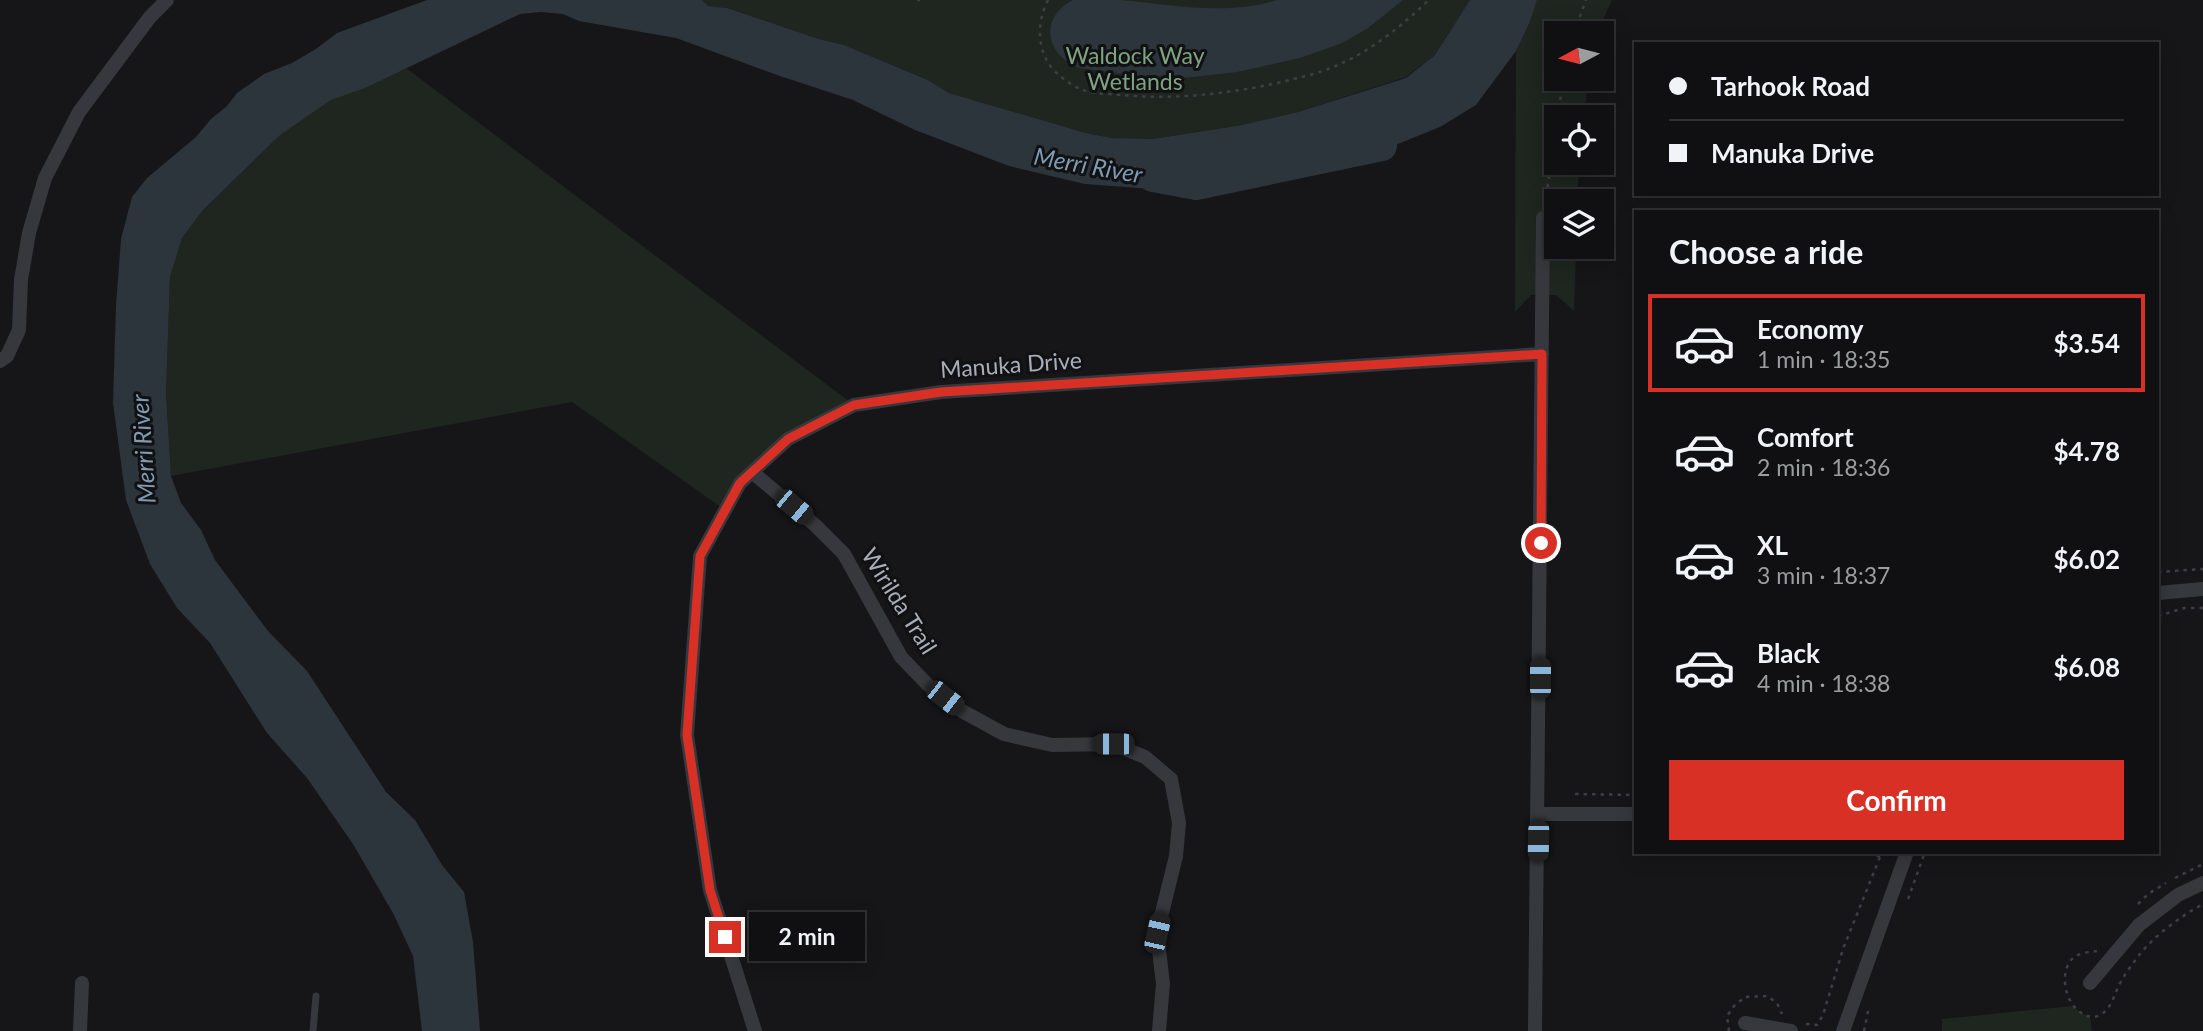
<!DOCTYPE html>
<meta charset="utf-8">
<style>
body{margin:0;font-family:Lato,sans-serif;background:#1e1e20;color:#f1f3f6;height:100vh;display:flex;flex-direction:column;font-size:26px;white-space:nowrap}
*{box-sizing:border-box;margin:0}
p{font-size:23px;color:#9c9d9f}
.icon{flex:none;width:38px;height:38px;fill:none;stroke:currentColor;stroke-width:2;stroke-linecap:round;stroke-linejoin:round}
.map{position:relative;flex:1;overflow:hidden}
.drawer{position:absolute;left:1634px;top:210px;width:525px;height:644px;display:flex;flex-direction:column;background:#101012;border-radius:0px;box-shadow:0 4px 18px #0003,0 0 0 2px #303032}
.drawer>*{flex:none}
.guide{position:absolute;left:1634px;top:42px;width:525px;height:154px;border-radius:0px;box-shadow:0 4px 18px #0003,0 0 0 2px #303032;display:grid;align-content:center;height:154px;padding:0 35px;background:#101012}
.needle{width:46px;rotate:263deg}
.controls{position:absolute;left:1544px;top:21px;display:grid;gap:14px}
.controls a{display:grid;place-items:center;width:70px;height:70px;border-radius:0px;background:#101012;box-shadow:0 4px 18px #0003,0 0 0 2px #303032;font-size:35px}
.end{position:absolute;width:32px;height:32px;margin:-16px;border:9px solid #d93025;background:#fff;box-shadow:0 0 0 4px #fff}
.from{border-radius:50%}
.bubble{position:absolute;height:49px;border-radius:0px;background:#101012;box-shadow:0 4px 18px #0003,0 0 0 2px #303032;font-size:23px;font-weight:700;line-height:49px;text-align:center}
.car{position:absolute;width:21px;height:42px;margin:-21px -10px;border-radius:9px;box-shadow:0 0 5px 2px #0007;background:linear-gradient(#222 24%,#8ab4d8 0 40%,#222 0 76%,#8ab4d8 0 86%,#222 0)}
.guide b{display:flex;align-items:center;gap:24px;height:66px;font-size:26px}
.guide b+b{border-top:2px solid #303032}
.guide i{width:18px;height:18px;background:#f1f3f6}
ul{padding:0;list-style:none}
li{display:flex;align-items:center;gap:21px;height:98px;margin:0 14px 10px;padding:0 21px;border:4px solid transparent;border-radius:0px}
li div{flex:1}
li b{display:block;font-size:26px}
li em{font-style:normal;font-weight:700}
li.selected{border-color:#d93025}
li>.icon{width:63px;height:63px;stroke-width:1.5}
h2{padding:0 35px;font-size:32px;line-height:84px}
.primary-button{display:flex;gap:14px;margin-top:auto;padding:14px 35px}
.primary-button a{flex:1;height:80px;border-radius:0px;background:#d93025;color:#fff;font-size:28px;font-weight:700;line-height:80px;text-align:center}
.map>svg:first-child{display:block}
.green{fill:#1e261f}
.water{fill:#2c353c}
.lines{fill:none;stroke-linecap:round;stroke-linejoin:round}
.river{stroke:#2c353c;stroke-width:30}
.path{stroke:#3d3f44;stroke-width:2.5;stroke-dasharray:3.5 5;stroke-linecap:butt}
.lane{stroke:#37383d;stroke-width:7}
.street{stroke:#37383d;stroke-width:14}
.route{stroke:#d93025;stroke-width:9}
.labels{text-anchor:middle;stroke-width:6;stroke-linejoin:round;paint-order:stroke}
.park-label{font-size:23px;fill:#7fa381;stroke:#111113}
.street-label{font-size:23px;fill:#a8adb8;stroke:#111113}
.water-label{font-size:24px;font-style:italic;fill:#7f9bb3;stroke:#111113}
</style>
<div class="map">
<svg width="2203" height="1031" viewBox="0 0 2203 1031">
<rect width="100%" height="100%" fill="#161618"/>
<path class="green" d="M702,0h768l-35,55 -29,22 -108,35 -56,13 -89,14 -41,-1 -26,-5 -137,-40 -21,-13 -84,-35 -25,-6 -92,-31 -19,-2z
M1537,0h75l-15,33h-41v46h32l-4,38h-28v46h23l-2,38h-21v46h20l-2,64 -18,-16h-25l-16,17 1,-261 13,-27z
M406,68l448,337 -66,34 -63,71 -153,-108 -401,74 -5,-82 4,-117 12,-39 21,-28 76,-74 52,-36z
M2073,1006l8,7 9,4 2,14h-150v-12z"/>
<path class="water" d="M427,0h275l6,6 19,2 92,31 25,6 84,35 21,13 137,40 26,5 41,1 89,-14 56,-13 108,-34 29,-23 35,-55h67l-8,24 -13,27 -40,54 -36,22 -57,23 -52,6 -47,15 -41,7 -91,11 -67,-5 -76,-18 -94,-36 -62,-30 -73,-24 -104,-38 -97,-17 -16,-7 -22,-2 -21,2 -155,74 -34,12 -52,36 -76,74 -21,28 -12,39 -4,117 5,82 10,27 20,27 14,30 53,71 39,40 79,121 29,28 27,45 22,27 9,50 7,89h-58l-9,-75 -19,-41 -41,-71 -46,-66 -40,-45 -57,-90 -33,-35 -27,-44 -24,-64 -13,-97 3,-97 5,-67 11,-42 15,-19 49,-41 15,-18 16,-13 10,-13 27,-19 28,-11 24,-14 21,-16z
M1073,0c16,0 32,0 48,0 53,5 104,16 156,0h126l-35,28 -26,15 -42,15 -63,14 -44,5 -35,2 -78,-11c-34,-12 -42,-50 -7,-68z"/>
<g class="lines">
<path class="river" d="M1153,177l43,8 186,-39"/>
<path class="path" d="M917,0h3
M1048,0c-9,17 -11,39 -3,57 6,14 21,25 35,32 12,5 29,5 42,6 64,6 129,-4 191,-21 46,-13 82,-42 116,-74
M1574,33l12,-33
M1558,117l5,-38
M1545,204l11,-74
M2158,572l45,-3
M2158,616l26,-8h19
M1575,794l61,1
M1869,852l11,5
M2175,878l28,-14
M1908,899l17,-47
M2138,904l10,-10 18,-11
M2097,951c-8,1 -19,2 -25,8 -13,14 -7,43 8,53 6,4 13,7 20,3 13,-7 14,-23 22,-35 4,-8 10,-15 15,-22 15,-21 44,-42 66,-54
M1806,1024l11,1 6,-10 20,-66 39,-97
M1729,1031l-2,-15 7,-10 11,-9 22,-1 10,7 5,11
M1864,1031l5,-24"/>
<path class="lane" d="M313,1031l3,-35"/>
<path class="street" d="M0,361l7,-5 12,-26 2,-50 8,-47 16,-55 34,-66 71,-95 17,-17
M752,472l63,53 29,29 57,103 27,28 34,26 42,23 48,11 61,-1 32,13 26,22 8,44 -3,33 -19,77 6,51 -4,47
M2158,593l45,-4
M1538,814h98
M2090,983l49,-58 39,-30 25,-12
M1745,1023l46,8
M80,1031l2,-48
M755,1031l-45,-141 -23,-155 13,-179 40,-73 48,-44 66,-34 87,-13 601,-38
M1535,1031l8,-813
M1843,1031l64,-179"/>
</g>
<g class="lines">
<path class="route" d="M725,937l-15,-47 -23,-155 13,-179 40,-73 48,-44 66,-34 87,-13 601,-38 -1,189"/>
</g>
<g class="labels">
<g class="park-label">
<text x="1135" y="64">Waldock Way<tspan x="1135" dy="26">Wetlands</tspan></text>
</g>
<g class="street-label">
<text transform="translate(1011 365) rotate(-4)" y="8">Manuka Drive</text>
<text transform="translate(899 601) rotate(58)" y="8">Wirilda Trail</text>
</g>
<g class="water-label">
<text transform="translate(1088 166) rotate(10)" y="8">Merri River</text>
<text transform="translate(144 449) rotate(-94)" y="8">Merri River</text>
</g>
</g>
</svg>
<div class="controls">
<a><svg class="needle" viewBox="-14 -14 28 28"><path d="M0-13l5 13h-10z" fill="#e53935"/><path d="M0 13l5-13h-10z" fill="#9c9d9f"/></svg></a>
<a><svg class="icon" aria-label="locate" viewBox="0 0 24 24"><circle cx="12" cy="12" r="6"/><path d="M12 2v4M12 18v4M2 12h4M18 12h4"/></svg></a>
<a><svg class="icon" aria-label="layers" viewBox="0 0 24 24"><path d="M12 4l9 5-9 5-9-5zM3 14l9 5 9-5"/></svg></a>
</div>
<i class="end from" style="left:1541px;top:543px"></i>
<i class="end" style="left:725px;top:937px"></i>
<div class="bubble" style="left:749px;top:912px;width:116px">2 min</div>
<i class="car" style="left:794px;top:507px;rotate:130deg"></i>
<i class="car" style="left:1540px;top:678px;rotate:0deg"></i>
<i class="car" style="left:945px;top:698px;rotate:128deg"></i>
<i class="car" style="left:1113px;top:744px;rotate:270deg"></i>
<i class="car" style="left:1538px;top:841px;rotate:181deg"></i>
<i class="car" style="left:1157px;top:933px;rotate:13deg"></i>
<div class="guide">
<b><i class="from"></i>Tarhook Road</b>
<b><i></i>Manuka Drive</b>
</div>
<section class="drawer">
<h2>Choose a ride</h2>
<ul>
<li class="selected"><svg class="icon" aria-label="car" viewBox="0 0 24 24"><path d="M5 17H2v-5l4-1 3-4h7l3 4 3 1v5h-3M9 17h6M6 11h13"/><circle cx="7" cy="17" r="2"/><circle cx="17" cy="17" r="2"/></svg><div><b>Economy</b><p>1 min · 18:35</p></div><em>$3.54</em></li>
<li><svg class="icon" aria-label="car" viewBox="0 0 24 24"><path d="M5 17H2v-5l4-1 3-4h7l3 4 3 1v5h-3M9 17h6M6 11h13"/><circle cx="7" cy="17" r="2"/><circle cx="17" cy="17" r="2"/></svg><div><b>Comfort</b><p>2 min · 18:36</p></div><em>$4.78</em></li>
<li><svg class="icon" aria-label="car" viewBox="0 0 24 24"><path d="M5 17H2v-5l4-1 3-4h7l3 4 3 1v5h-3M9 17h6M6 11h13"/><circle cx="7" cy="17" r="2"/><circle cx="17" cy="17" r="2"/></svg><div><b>XL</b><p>3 min · 18:37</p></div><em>$6.02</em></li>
<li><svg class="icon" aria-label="car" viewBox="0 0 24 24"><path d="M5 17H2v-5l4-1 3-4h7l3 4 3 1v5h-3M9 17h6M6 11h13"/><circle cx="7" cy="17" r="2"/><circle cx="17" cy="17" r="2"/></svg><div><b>Black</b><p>4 min · 18:38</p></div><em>$6.08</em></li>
</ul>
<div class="primary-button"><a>Confirm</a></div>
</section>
</div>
